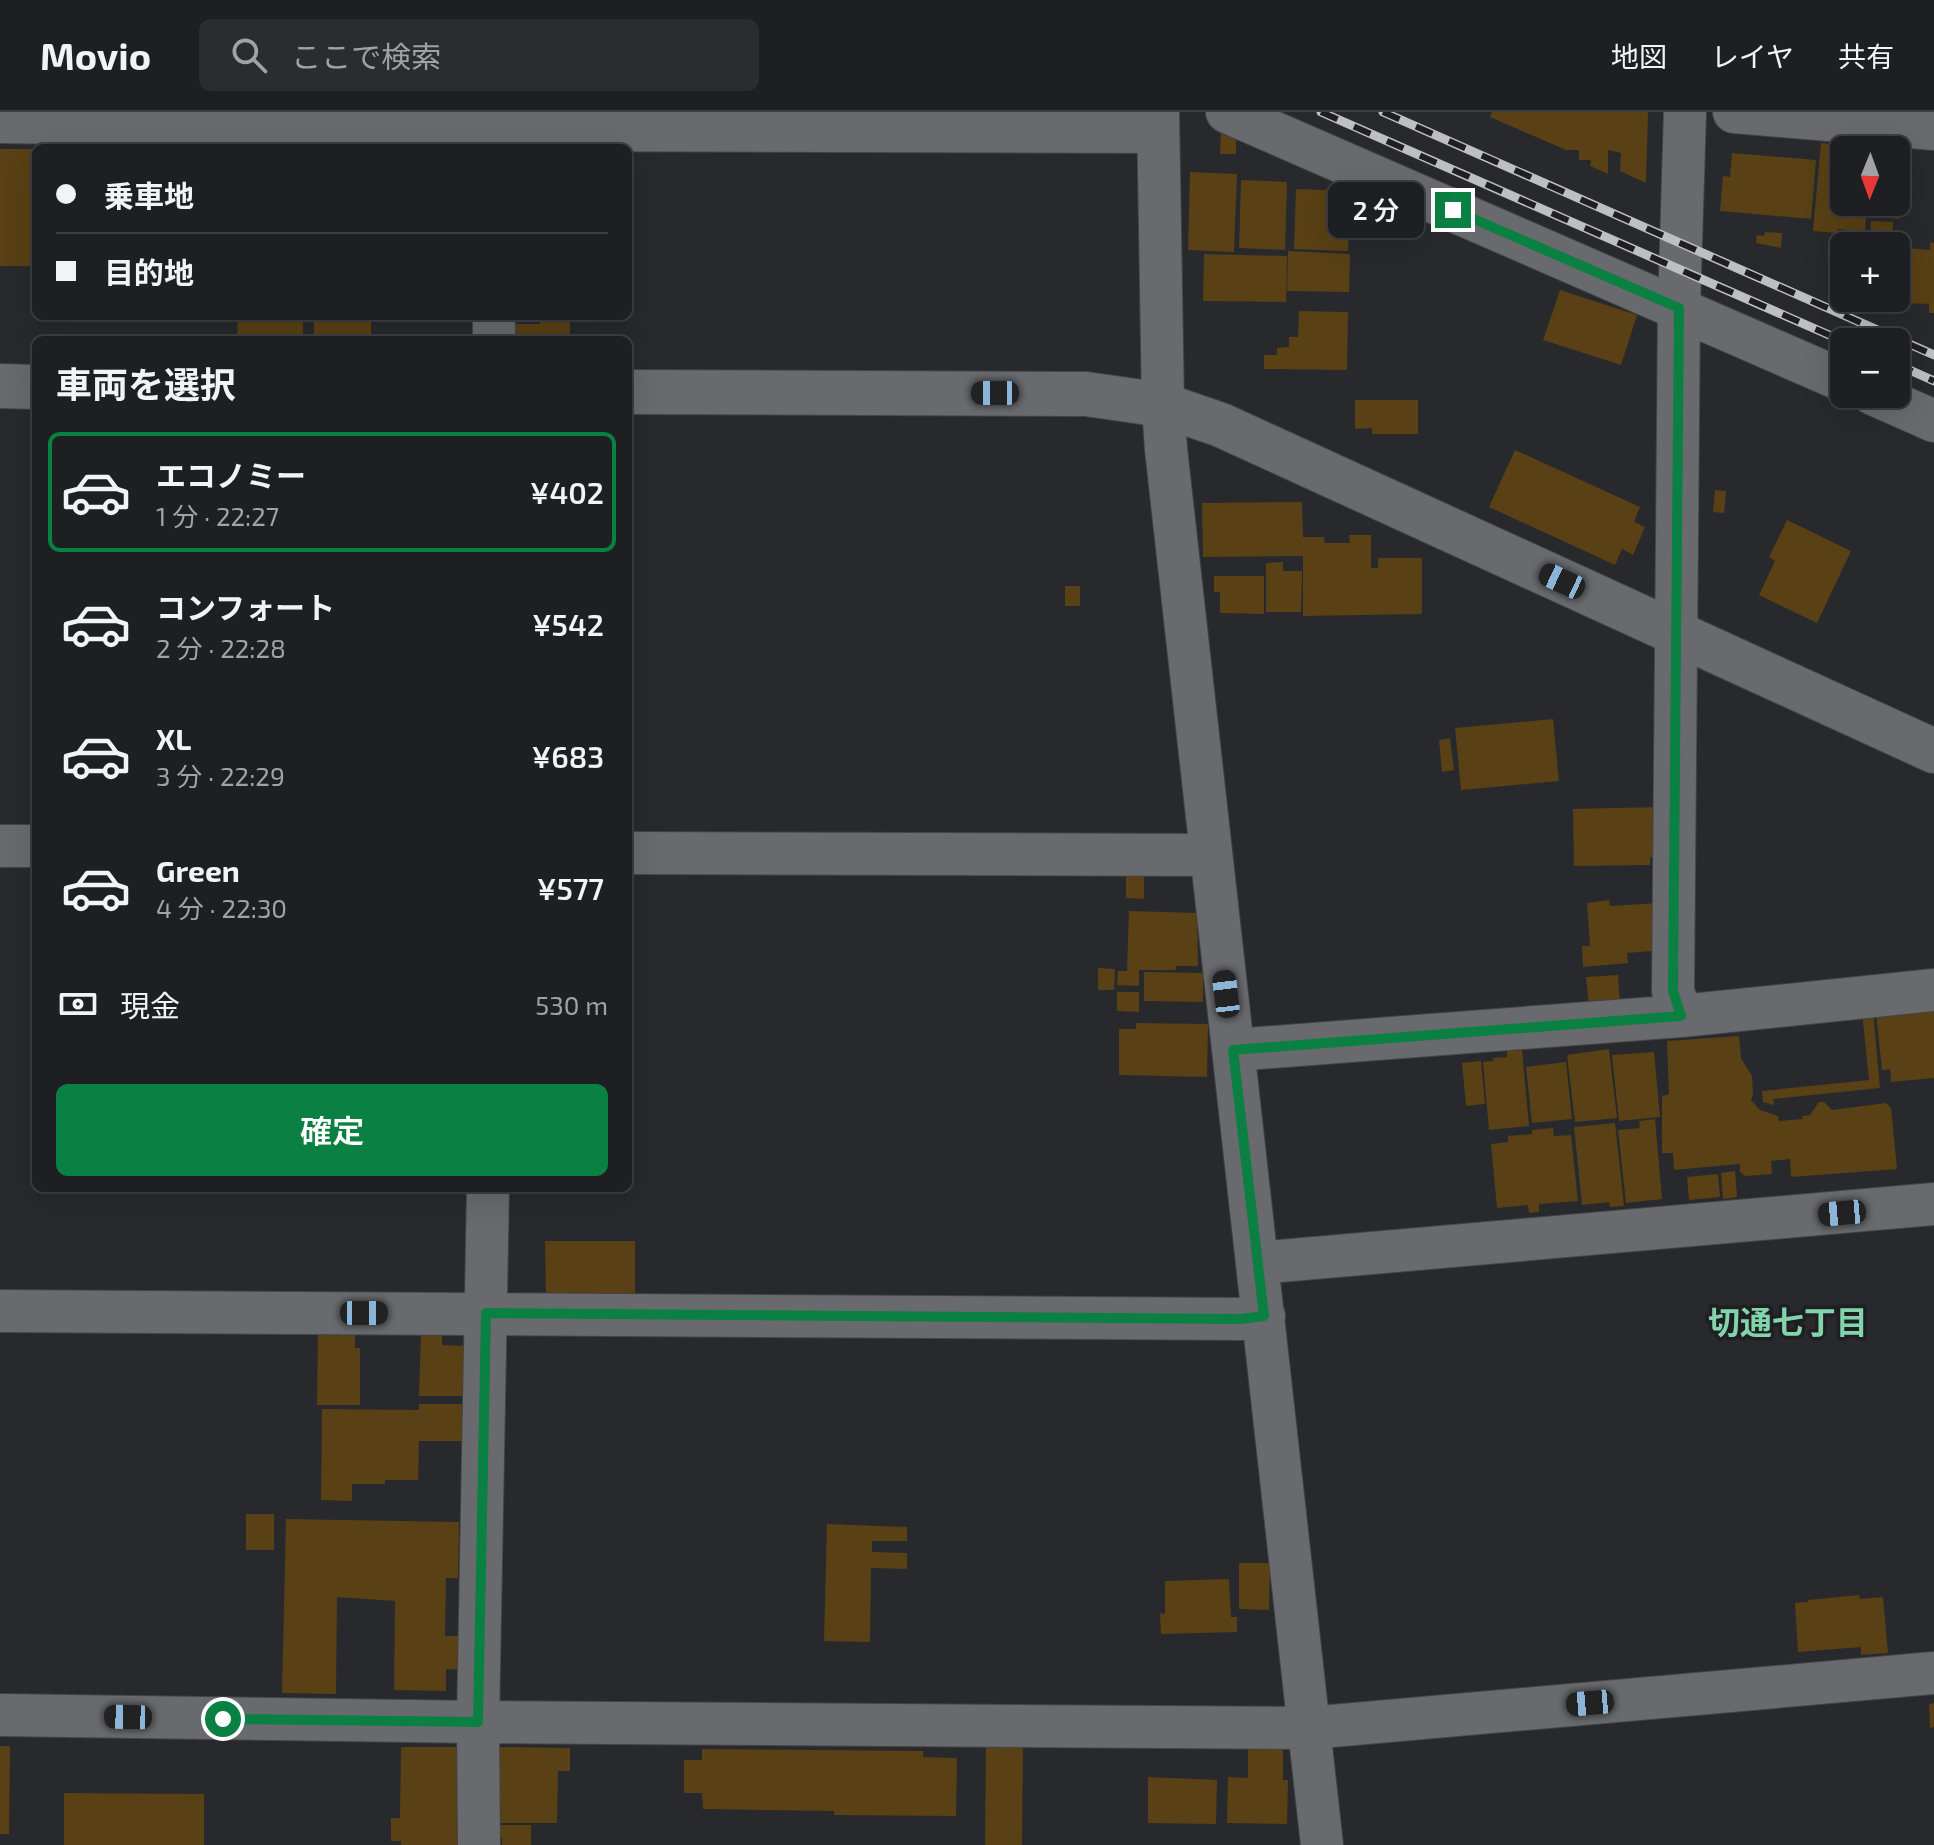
<!DOCTYPE html>
<html lang="ja">
<meta charset="utf-8">
<style>
body{margin:0;font-family:"Exo 2","Noto Sans JP",sans-serif;background:#2b2c2f;color:#f1f3f6;height:100vh;display:flex;flex-direction:column;font-size:30px;white-space:nowrap}
*{box-sizing:border-box;margin:0}
p{font-size:26px;color:#a1a2a5}
.icon{flex:none;width:44px;height:44px;fill:none;stroke:currentColor;stroke-width:2;stroke-linecap:round;stroke-linejoin:round}
.map{position:relative;flex:1;overflow:hidden}
.details{position:absolute;left:32px;top:224px;width:600px;height:856px;display:flex;flex-direction:column;background:#1e1f22;border-radius:12px;box-shadow:0 8px 32px #0002,0 0 0 2px #3c3d40}
.details>*{flex:none}
.hud{position:absolute;left:32px;top:32px;width:600px;height:176px;border-radius:12px;box-shadow:0 8px 32px #0002,0 0 0 2px #3c3d40;display:grid;align-content:center;height:176px;padding:0 24px;background:#1e1f22}
.needle{width:52px;rotate:181deg}
.controls{position:absolute;left:1830px;top:24px;display:grid;gap:16px}
.controls a{display:grid;place-items:center;width:80px;height:80px;border-radius:12px;background:#1e1f22;box-shadow:0 8px 32px #0002,0 0 0 2px #3c3d40;font-size:40px}
.end{position:absolute;width:36px;height:36px;margin:-18px;border:10px solid #0b8043;background:#fff;box-shadow:0 0 0 4px #fff}
.from{border-radius:50%}
.bubble{position:absolute;height:56px;border-radius:12px;background:#1e1f22;box-shadow:0 8px 32px #0002,0 0 0 2px #3c3d40;font-size:26px;font-weight:600;line-height:56px;text-align:center}
.car{position:absolute;width:24px;height:48px;margin:-24px -12px;border-radius:10px;box-shadow:0 0 6px 2px #0007;background:linear-gradient(#222 24%,#8ab4d8 0 40%,#222 0 76%,#8ab4d8 0 86%,#222 0)}
.hud b{display:flex;align-items:center;gap:28px;height:76px;font-size:30px}
.hud b+b{border-top:2px solid #3c3d40}
.hud i{width:20px;height:20px;background:#f1f3f6}
ul{padding:0;list-style:none}
li{display:flex;align-items:center;gap:24px;height:120px;margin:0 16px 12px;padding:0 8px;border:4px solid transparent;border-radius:12px}
li div{flex:1}
li b{display:block;font-size:30px}
li em{font-style:normal;font-weight:600}
li.active{border-color:#0b8043}
li>.icon{width:72px;height:72px;stroke-width:1.5}
h2{padding:0 24px;font-size:36px;line-height:96px}
.pay{display:flex;align-items:center;gap:20px;height:88px;padding:0 24px;font-size:30px}
.pay p{margin-inline-start:auto}
.action{display:flex;gap:16px;margin-top:auto;padding:16px 24px}
.action a{flex:1;height:92px;border-radius:12px;background:#0b8043;color:#fff;font-size:32px;font-weight:600;line-height:92px;text-align:center}
header{display:flex;align-items:center;gap:48px;box-sizing:border-box;height:112px;padding:0 40px;background:#1e1f22;border-bottom:2px solid #3c3d40}
header strong{font-size:38px}
nav{display:flex;gap:44px;margin-inline-start:auto;font-size:28px}
.search{width:560px;height:72px;background:#2b2c2f;display:flex;align-items:center;gap:20px;box-sizing:border-box;padding:0 28px;border-radius:12px;color:#a1a2a5;font-size:30px}
.map>svg:first-child{display:block}
.building{fill:#594015}
.lines{fill:none;stroke-linecap:round;stroke-linejoin:round}
.minor-casing{stroke:#434447;stroke-width:44}
.tertiary-casing{stroke:#434447;stroke-width:46}
.minor{stroke:#696a6e;stroke-width:42}
.tertiary{stroke:#696a6e;stroke-width:44}
.rail-casing{stroke:#bebfc1;stroke-width:9}
.rail{stroke:#1f1f23;stroke-width:6;stroke-dasharray:18;stroke-linecap:butt}
.route{stroke:#0b8043;stroke-width:10}
.labels{text-anchor:middle;stroke-width:7;stroke-linejoin:round;paint-order:stroke}
.neighbourhood-label{font-size:32px;font-weight:bold;fill:#82d4ab;stroke:#1f1f23}
</style>
<header>
<strong>Movio</strong>
<div class="search"><svg class="icon" aria-label="search" viewBox="0 0 24 24"><circle cx="10" cy="10" r="6"/><path d="M15 15l6 6"/></svg>ここで検索</div>
<nav><a>地図</a><a>レイヤ</a><a>共有</a></nav>
</header>
<div class="map">
<svg width="1934" height="1733" viewBox="0 0 1934 1733">
<rect width="100%" height="100%" fill="#28292d"/>
<path class="building" d="M1492,0h156l-2,71 -26,-12 1,-18 -13,-3v24l-18,-8 1,-6h-12v-10h-13l-76,-33z
M1221,17l15,1v24h-16z
M1879,30l27,3 -7,74 -27,-3 1,-14h23v-52h-18z
M1821,31l51,5v2h-28v52h23l-2,30 -27,-3 -1,4 -24,-2z
M0,37h36v117h-36z
M1732,41l84,7 -5,59 -91,-8 3,-35 7,1z
M1190,60l47,2 -3,78 -46,-2z
M1241,68l46,2 -2,68 -46,-2z
M1296,77l54,2 -2,60 -54,-2z
M1871,109l22,1 -1,24h-23z
M1765,120l17,1 -1,15 -25,-5 1,-8 7,1z
M1930,130l4,1v70h-5v-9l-25,-1 3,-55 23,2z
M1288,139l62,3 -1,38 -62,-1z
M1204,142l83,2 -1,46 -83,-1z
M1560,178l77,25 -16,50 -78,-25z
M1299,199l49,1 -1,58 -83,-1v-14h13v-7l12,-1v-10h9z
M238,204h65v24h-66z
M314,204h57v24h-57z
M540,204h30v24h-60l1,-16h29z
M1355,288h63v34h-46v-6l-17,1z
M1515,338l125,57 -6,15 11,5 -12,28 -11,-6 -7,16 -126,-58z
M1715,378l11,1 -2,22 -11,-1z
M1302,390l1,35h21l1,6h25l-1,-8h22v33h7v-10h44v56l-119,2v-60l-100,1 -1,-54z
M1787,408l64,31 -34,72 -58,-28 16,-34 -6,-4z
M1283,450v9h19l-1,41h-35v-49z
M1214,464h50v38l-44,-1v-21h-6z
M1065,474h15v20h-15z
M1553,607l6,62 -98,9 -6,-62z
M1450,626l4,32 -12,2 -3,-32z
M1661,695l1,50h-12v8l-76,1 -1,-57z
M1126,760h18v27l-18,-1z
M1609,788l1,6 49,-3 4,47 -36,3 1,10 -45,4 -1,-21h8l-3,-43z
M1129,799l68,2 1,53h-22v4h-37v16l-22,-1 1,-14h9z
M1098,856l17,1 -1,21h-16z
M1144,860l59,1v29l-59,-1z
M1618,863l2,29 -31,3 -3,-30z
M1117,880h22v20l-22,-1z
M1934,896v70l-43,4 -1,-13 -8,1 -6,-57z
M1873,899l7,77 -107,11 1,6 -11,-3 -1,-11 107,-11 -7,-68z
M1136,911l72,1 -1,53 -88,-2v-46h17z
M1739,924l2,22 11,18 1,18 -2,6 9,10 18,6 1,5 24,-2 -1,-3 8,-1 9,-13h5l8,8 54,-7 5,5 6,61 -106,8 -1,-18 -19,2 1,13 -27,2 -5,-4v-8l-66,6 -1,-17h-11v-57l7,-2 -2,-53z
M1609,937l8,69 -42,4 -8,-67z
M1522,938l7,76 -40,4 -6,-68 10,-1v-3l14,-1v-6z
M1654,940l6,65 -41,4 -7,-66z
M1481,949l4,43 -19,2 -4,-43z
M1566,950l6,57 -40,4 -6,-56z
M1655,1007l7,80 -36,4 -8,-73 22,-2 -1,-7z
M1615,1011l9,83 -14,1 -1,-5 -27,3 -8,-78z
M1553,1016l1,8 17,-1 7,66 -39,3v8l-10,1 -1,-8 -31,3 -6,-64 17,-2v-6l24,-2v-4z
M1735,1059l2,26 -14,2 -2,-26z
M1718,1062l2,23 -31,3 -2,-23z
M545,1129h90v63h-89z
M318,1220h37v16h5v57h-43z
M421,1222h21v11l29,1 -3,50h-49z
M419,1292h52l-1,37h-51l-1,39h-33v4h-33v17l-31,-1 1,-91 97,1z
M246,1402h28v36h-28z
M286,1407l173,3 -1,56h-12l-1,58h19l-1,34 -17,-1v22l-52,-1 1,-89 -58,-4 -1,97 -54,-1z
M827,1412l80,3v14h-35v11l35,1v16l-36,-1 -1,74 -46,-1z
M1239,1451h31l-1,47 -30,-1z
M1229,1467l2,38h6v15l-76,2 -1,-21 5,1v-33z
M1859,1483l1,4 23,-2 5,56 -27,2v-8l-63,5 -3,-49 13,-1v-2z
M1934,1591v24l-4,1 -1,-24z
M986,1629l37,1 -1,103h-37z
M0,1634h10l-1,88h-9z
M401,1635h59l-1,98h-58v-4h-10v-23h9z
M500,1635l70,1v23h-12l-1,52h-58z
M1248,1635l35,1v32h5l-1,44 -60,-1 1,-46 20,1z
M702,1637l221,2v6l34,1 -1,58 -122,-1v-4l-131,-2 -1,-16h-18v-33h18z
M1148,1665l69,3 -1,44 -68,-1z
M64,1681l140,1v51h-140z
M497,1713h34v20h-29v-7h-5z"/>
<g class="lines">
<g class="minor-casing">
<path id="minor" d="M1158,0l5,293 3,44 156,1396
M1227,0l617,269
M1734,0l200,17
M0,10l495,8 663,2
M494,228v-24
M1873,282l61,27
M0,734h36
M628,741l582,2
M1681,904l-8,-25 6,-683 6,-196
M1233,938l448,-34 253,-26
M1258,1151l676,-59
M0,1199l1241,8 23,-3
M0,1603l478,7 831,6 625,-55
M479,1733l-1,-123 10,-534"/>
</g>
<g class="tertiary-casing">
<path id="tertiary" d="M0,274l36,1
M628,280l458,2 77,11 58,20 713,326"/>
</g>
<use href="#minor" class="minor"/>
<use href="#tertiary" class="tertiary"/>
<g class="rail-casing">
<path id="rail" d="M1321,0l524,230
M1383,0l551,243
M1896,252l38,17"/>
</g>
<use href="#rail" class="rail"/>
</g>
<g class="lines">
<path class="route" d="M223,1607l255,3 8,-409 755,6 23,-3 -31,-266 448,-34 -8,-25 6,-683 -226,-98"/>
</g>
<g class="labels">
<g class="neighbourhood-label">
<text x="1788" y="1222">切通七丁目</text>
</g>
</g>
</svg>
<div class="controls">
<a><svg class="needle" viewBox="-14 -14 28 28"><path d="M0-13l5 13h-10z" fill="#e53935"/><path d="M0 13l5-13h-10z" fill="#a1a2a5"/></svg></a>
<a>+</a>
<a>−</a>
</div>
<i class="end from" style="left:223px;top:1607px"></i>
<i class="end" style="left:1453px;top:98px"></i>
<div class="bubble" style="left:1328px;top:70px;width:96px">2 分</div>
<i class="car" style="left:995px;top:281px;rotate:270deg"></i>
<i class="car" style="left:1562px;top:469px;rotate:295deg"></i>
<i class="car" style="left:1226px;top:882px;rotate:353deg"></i>
<i class="car" style="left:1842px;top:1101px;rotate:265deg"></i>
<i class="car" style="left:364px;top:1201px;rotate:90deg"></i>
<i class="car" style="left:1590px;top:1591px;rotate:265deg"></i>
<i class="car" style="left:128px;top:1605px;rotate:271deg"></i>
<div class="hud">
<b><i class="from"></i>乗車地</b>
<b><i></i>目的地</b>
</div>
<section class="details">
<h2>車両を選択</h2>
<ul>
<li class="active"><svg class="icon" aria-label="car" viewBox="0 0 24 24"><path d="M5 17H2v-5l4-1 3-4h7l3 4 3 1v5h-3M9 17h6M6 11h13"/><circle cx="7" cy="17" r="2"/><circle cx="17" cy="17" r="2"/></svg><div><b>エコノミー</b><p>1 分 · 22:27</p></div><em>¥402</em></li>
<li><svg class="icon" aria-label="car" viewBox="0 0 24 24"><path d="M5 17H2v-5l4-1 3-4h7l3 4 3 1v5h-3M9 17h6M6 11h13"/><circle cx="7" cy="17" r="2"/><circle cx="17" cy="17" r="2"/></svg><div><b>コンフォート</b><p>2 分 · 22:28</p></div><em>¥542</em></li>
<li><svg class="icon" aria-label="car" viewBox="0 0 24 24"><path d="M5 17H2v-5l4-1 3-4h7l3 4 3 1v5h-3M9 17h6M6 11h13"/><circle cx="7" cy="17" r="2"/><circle cx="17" cy="17" r="2"/></svg><div><b>XL</b><p>3 分 · 22:29</p></div><em>¥683</em></li>
<li><svg class="icon" aria-label="car" viewBox="0 0 24 24"><path d="M5 17H2v-5l4-1 3-4h7l3 4 3 1v5h-3M9 17h6M6 11h13"/><circle cx="7" cy="17" r="2"/><circle cx="17" cy="17" r="2"/></svg><div><b>Green</b><p>4 分 · 22:30</p></div><em>¥577</em></li>
</ul>
<div class="pay"><svg class="icon" aria-label="cash" viewBox="0 0 24 24"><path d="M3 7h18v10H3z"/><circle cx="12" cy="12" r="2"/></svg>現金<p>530 m</p></div>
<div class="action"><a>確定</a></div>
</section>
</div>
